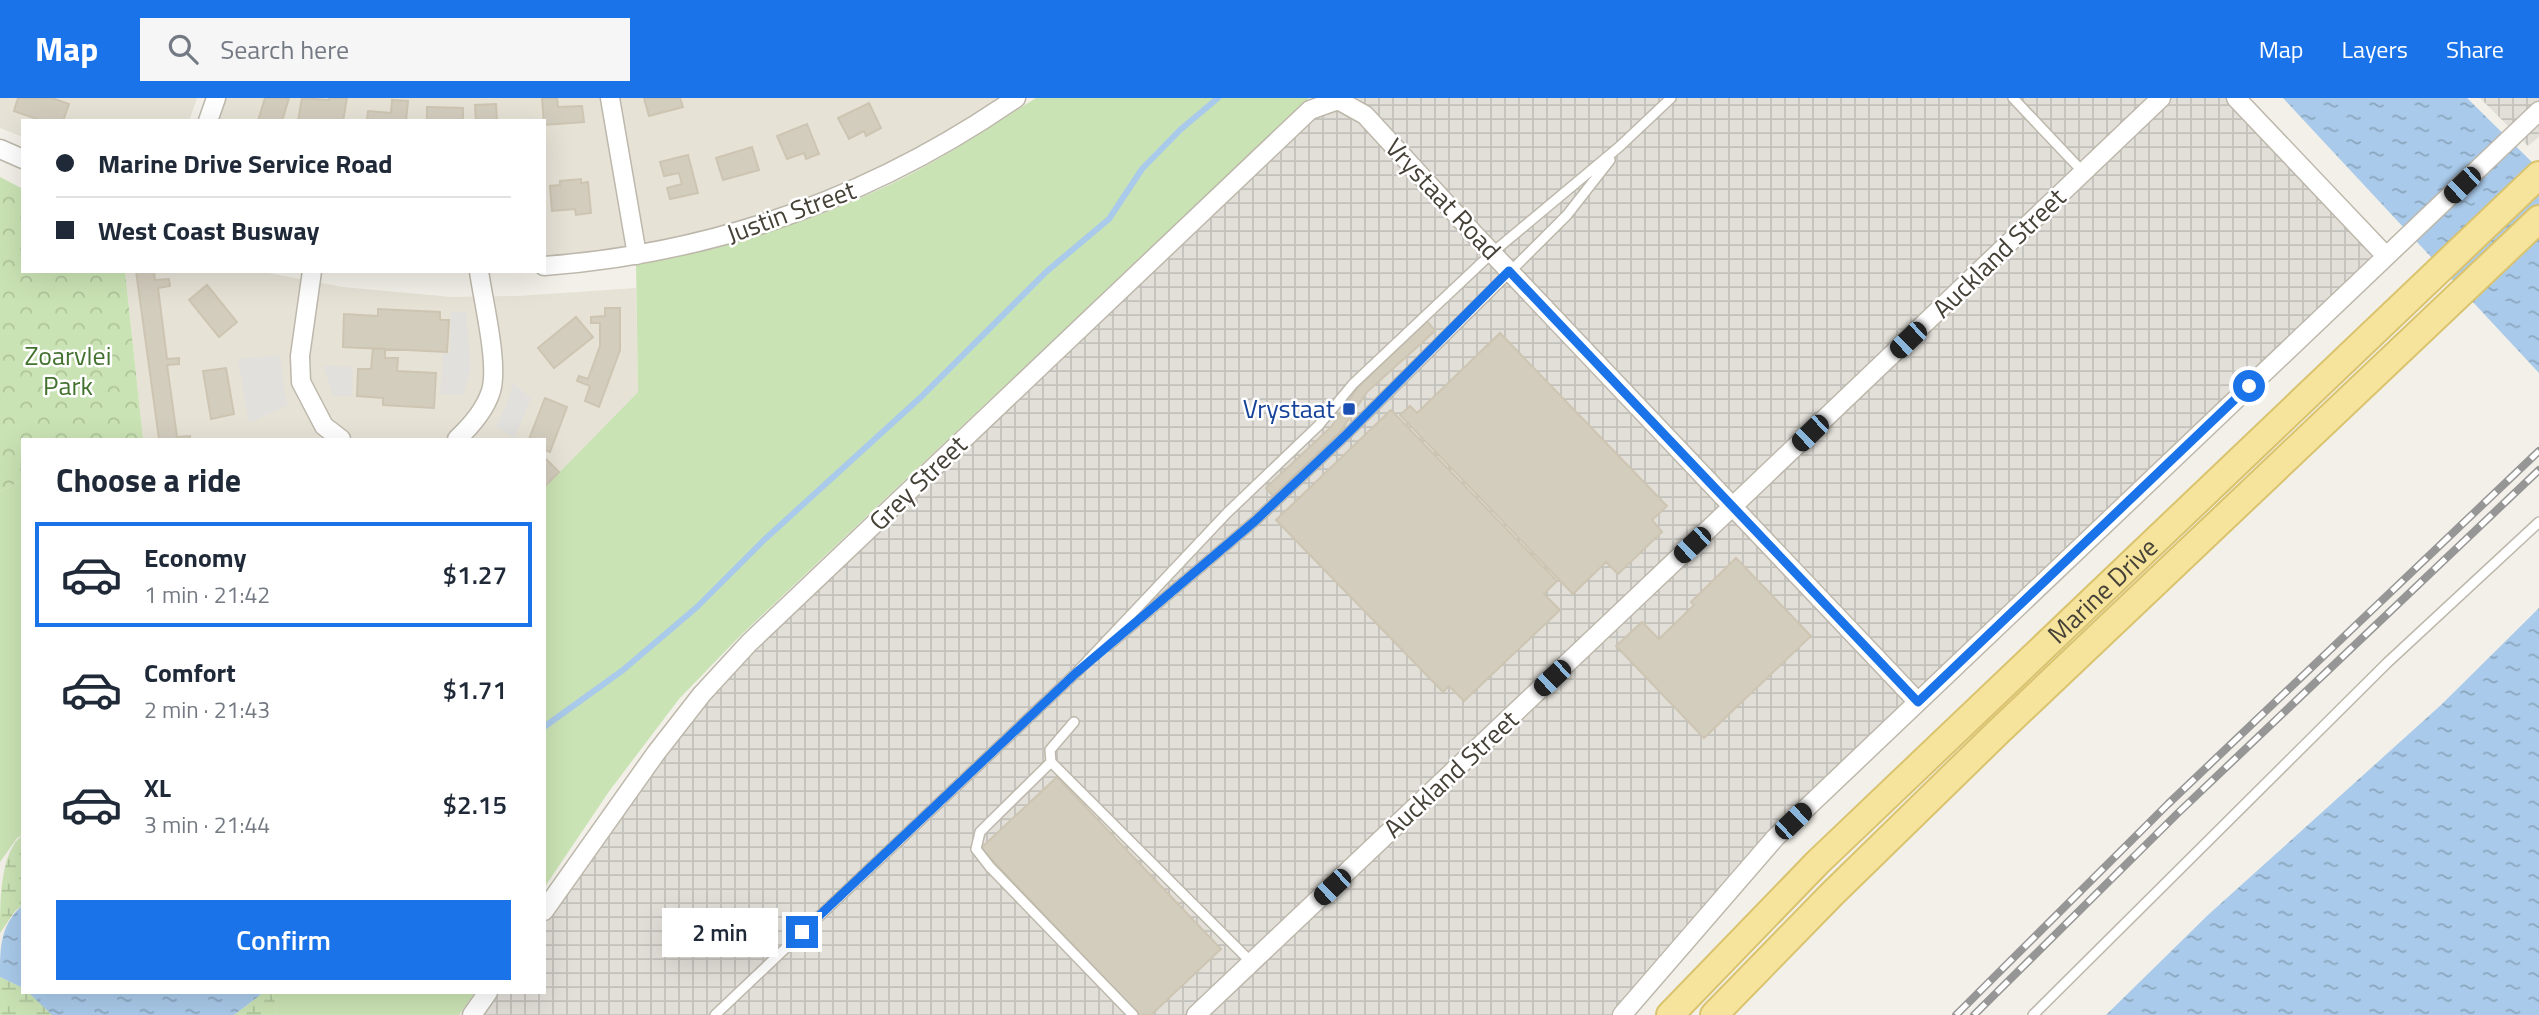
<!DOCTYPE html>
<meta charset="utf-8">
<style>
body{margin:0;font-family:"Titillium Web",sans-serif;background:#f6f6f7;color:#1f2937;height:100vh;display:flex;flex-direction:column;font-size:26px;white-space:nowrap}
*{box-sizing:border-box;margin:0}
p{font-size:23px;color:#747a83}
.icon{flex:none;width:38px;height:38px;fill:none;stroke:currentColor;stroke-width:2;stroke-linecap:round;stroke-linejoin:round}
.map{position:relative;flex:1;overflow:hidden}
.side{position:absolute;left:21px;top:340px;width:525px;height:556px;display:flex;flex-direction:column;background:#fff;border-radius:0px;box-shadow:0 7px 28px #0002}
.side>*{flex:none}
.top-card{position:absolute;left:21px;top:21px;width:525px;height:154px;border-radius:0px;box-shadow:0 7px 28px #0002;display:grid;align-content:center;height:154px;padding:0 35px;background:#fff}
.end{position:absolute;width:32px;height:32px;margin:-16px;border:9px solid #1a73e8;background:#fff;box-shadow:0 0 0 4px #fff}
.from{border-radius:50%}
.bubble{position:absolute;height:49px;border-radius:0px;background:#fff;box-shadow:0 7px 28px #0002;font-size:23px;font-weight:600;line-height:49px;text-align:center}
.car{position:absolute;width:21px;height:42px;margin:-21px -10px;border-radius:9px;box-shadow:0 0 5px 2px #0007;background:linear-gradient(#222 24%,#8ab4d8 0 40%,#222 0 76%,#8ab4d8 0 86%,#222 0)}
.top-card b{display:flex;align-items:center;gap:24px;height:66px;font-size:26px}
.top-card b+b{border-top:2px solid #e0e1e3}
.top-card i{width:18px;height:18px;background:#1f2937}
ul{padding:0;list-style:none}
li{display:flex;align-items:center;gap:21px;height:105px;margin:0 14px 10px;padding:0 21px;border:4px solid transparent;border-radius:0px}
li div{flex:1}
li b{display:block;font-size:26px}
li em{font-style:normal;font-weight:600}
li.current{border-color:#1a73e8}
li>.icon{width:63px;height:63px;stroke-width:1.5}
h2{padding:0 35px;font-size:32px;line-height:84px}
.button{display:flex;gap:14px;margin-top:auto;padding:14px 35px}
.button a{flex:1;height:80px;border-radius:0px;background:#1a73e8;color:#fff;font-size:28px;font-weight:600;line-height:80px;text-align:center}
header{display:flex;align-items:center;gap:42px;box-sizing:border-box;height:98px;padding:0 35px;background:#1a73e8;color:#fff}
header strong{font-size:33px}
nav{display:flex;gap:38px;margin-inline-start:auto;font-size:24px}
.search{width:490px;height:63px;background:#f6f6f7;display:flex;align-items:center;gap:18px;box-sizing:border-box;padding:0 24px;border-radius:0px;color:#747a83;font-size:26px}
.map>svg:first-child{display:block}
.residential{fill:#e6e2d6}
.industrial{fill:url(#industrial-grid)}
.green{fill:#cae3b4}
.wetland{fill:url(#wetland-marsh)}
.park{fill:url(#park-crowns)}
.parking{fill:#e1e0dc}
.water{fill:url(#water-ripples)}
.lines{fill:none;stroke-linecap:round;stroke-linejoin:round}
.stream{stroke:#a9caea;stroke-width:6}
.building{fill:#d3cdbe;stroke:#cdc5b2;stroke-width:2}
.lane-casing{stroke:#bdb8ab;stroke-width:12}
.street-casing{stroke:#bdb8ab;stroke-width:21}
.primary-casing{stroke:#dac36e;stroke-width:30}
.lane{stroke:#fff;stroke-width:9}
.street{stroke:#fff;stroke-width:18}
.primary{stroke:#f6e49d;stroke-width:26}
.rail-casing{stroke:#969696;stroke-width:8}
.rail{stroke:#fff;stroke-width:5;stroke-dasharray:16;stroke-linecap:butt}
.route{stroke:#1a73e8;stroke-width:9}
.transit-dot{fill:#1a4fb4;stroke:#fff;stroke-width:2.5}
.labels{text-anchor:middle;stroke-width:5;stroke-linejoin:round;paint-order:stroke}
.street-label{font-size:26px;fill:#454137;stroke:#fff}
.park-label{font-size:26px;fill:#43722f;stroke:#fff}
.transit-label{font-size:26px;fill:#164399;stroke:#fff;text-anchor:end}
</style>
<header>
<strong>Map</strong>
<div class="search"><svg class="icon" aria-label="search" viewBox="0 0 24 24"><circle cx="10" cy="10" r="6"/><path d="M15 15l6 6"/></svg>Search here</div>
<nav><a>Map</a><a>Layers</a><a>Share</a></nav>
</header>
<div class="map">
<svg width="2539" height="917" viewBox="0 0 2539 917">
<defs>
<pattern id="industrial-grid" width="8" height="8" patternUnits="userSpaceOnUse" patternTransform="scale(1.75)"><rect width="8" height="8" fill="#e2dfd9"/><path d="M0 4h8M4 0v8" fill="none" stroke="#c3c1bb"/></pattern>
<pattern id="wetland-marsh" width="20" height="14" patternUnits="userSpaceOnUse" patternTransform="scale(1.75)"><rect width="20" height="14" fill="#cae3b4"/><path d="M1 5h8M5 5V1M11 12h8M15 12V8" fill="none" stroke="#afc49b"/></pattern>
<pattern id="park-crowns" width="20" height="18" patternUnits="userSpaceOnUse" patternTransform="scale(1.75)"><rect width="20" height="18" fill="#cae3b4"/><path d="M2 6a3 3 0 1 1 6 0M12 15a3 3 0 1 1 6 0" fill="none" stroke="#afc49b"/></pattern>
<pattern id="water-ripples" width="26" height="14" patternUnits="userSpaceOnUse" patternTransform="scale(1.75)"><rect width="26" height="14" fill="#a9caea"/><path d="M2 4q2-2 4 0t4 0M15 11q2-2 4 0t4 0" fill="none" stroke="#8ba6be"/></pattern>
</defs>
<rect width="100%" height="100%" fill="#f2f0e8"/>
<path class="residential" d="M0,0h197l-8,23h-166v16l-23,-9z
M217,0h796l-59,39 -210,91 -200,37v-144h-335z
M125,173h133l85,16 109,10 66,-1 118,-8 2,104 -94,96v-49h-401z"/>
<path class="industrial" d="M1315,0h921l150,158 -610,582 -154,177h-1150l16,-23h56v-81l158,-217 608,-584z
M2480,0h59v39l-11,9z"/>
<path class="green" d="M1036,0h273l-570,539 -60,62 -69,91 -66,98v-400l94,-96 -2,-128c86,-16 173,-41 253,-79 51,-24 99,-57 147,-87z
M23,381v356l-6,3 -17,24v-370z
M270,894h205l-16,23h-184l3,-8z"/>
<path class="wetland" d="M23,737v70l-8,6 -15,22c0,-31 0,-82 23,-98z
M0,879l23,11v4c12,0 21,15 29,23h-52z
M264,894h6l8,15 -3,8h-41z"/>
<path class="park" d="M0,79l23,12v82h102l18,168h-120v40l-23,13z"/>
<path class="parking" d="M451,214h15l5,57 -8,26 -23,-1 3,-40 7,-1z
M280,257l5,40 4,10 -40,18 -11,-64z
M323,268l30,1 -1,29h-19z
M513,285l18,15 -17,41 -18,-13 10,-21z"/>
<path class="water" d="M2283,0h184l72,71v204z
M2539,510v407h-433l102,-100 233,-210z
M23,807v83l-23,-11c0,-30 0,-52 23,-72z
M28,894h236l-30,23h-182z"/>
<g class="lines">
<path class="stream" d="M544,629l79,-57 74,-63 67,-67 157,-143 125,-125 63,-53 33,-50 38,-39 38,-32"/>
</g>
<path class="building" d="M18,0h34l17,6 -6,17h-20l-29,-10z
M265,0h24l-7,23h-24z
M302,0l27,2v-2h18l-4,23h-45z
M542,0h15l1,9 24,-1 2,16 -40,3z
M644,0h36l3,9 -34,9z
M392,2l16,1 -2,20h-39l1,-10 23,2z
M869,5l12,25 -15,8 -2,-5 -15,8 -11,-21z
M496,6l1,17h-21l-1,-16z
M427,9l36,1v13h-36z
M807,26l12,30 -13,5 -2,-6 -17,6 -10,-23z
M752,49l7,23 -36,10 -7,-22z
M688,57l10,38 -28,6 -3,-11 15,-4 -3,-11 -15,3 -4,-14z
M581,81v4l7,-1 3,31 -15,2 -1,-6 -23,2 -2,-25 10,-1v-4z
M136,173h18l1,9 14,-1 1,7 -12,2 9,71 12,-1v6l-12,1 10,72 13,-1v3h-31z
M207,187l30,37 -18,15 -30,-37z
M605,210h15v42l-21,57 -14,-6 5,-15 -13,-5 2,-5 9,3 12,-33v-23h-9v-6l14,-1z
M378,211l62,3v8h9l-2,32 -104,-5 1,-33 34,2z
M576,219l17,20 -39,31 -16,-20z
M1427,223l8,10 -68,61 -27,40 -67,64 -7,-8 65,-61 28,-41z
M1500,235l167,173 -15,14 10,12 -44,42 -12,-12 -33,32 -173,-179 10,-9 7,7z
M373,250l12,1v9h13l-1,13 39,2 -2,35 -51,-3v-7l-26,-2 1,-27h13z
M226,270l8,46 -23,5 -8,-48z
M545,300l22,9 -17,45 -6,-2v-11h-15z
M1391,312l166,171 -13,13 16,16 -96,91 -15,-15 -6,6 -167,-172z
M546,361l13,13 -15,15v-27z
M1736,460l75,78 -107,102 -88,-92 26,-24 17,17 35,-34 -3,-3z
M1057,679l164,172 -70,66h-12l-158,-167z"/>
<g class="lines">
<g class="lane-casing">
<path id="lane" d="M2013,0l70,74
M1108,548l147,-125 92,-87 220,-219 43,-55
M1074,624l-24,28 1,12 201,201
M1051,664l-71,70 -4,17 14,18 143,148
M715,917l361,-342 151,-160 92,-88 34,-41 139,-131 127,-106 52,-49
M2033,917l354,-352 152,-141"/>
</g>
<g class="street-casing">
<path id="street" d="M610,0l27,157
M2236,0l150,158
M208,23l8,-23
M0,51l23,10
M544,168c174,-13 329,-69 472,-168
M312,173l-12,85 1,26 23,44 17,13
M457,341c14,-13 28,-29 34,-48 8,-27 -8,-90 -12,-120
M544,813l112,-158 46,-59 47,-51 561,-533 28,-10 27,15 111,121 442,466
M472,917l16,-23
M1196,917l536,-508 429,-409
M1622,917l153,-177 764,-727"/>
</g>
<g class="primary-casing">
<g id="primary">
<path id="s1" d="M1670,917l148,-153 721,-687"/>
<path d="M1714,917l118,-121 166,-162 541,-513"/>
</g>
</g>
<use href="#lane" class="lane"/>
<use href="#street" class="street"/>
<use href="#primary" class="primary"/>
<g class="rail-casing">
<path id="rail" d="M1956,917l212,-211 371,-353
M1974,917l204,-202 361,-343"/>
</g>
<use href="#rail" class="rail"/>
</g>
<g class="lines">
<path class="route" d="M802,834l274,-259 179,-152 92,-87 162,-163 409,431 331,-316"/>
</g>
<rect class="transit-dot" x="1342" y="304" width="14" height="14" rx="3.5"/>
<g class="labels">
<g class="street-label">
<text transform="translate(1443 101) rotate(47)" y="9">Vrystaat Road</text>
<text transform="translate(791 114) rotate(-20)" y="9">Justin Street</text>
<text transform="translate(1999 155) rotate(-44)" y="9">Auckland Street</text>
<text transform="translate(918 385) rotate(-44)" y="9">Grey Street</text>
<text dy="9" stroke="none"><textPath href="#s1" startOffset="606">Marine Drive</textPath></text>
<text transform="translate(1451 676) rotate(-43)" y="9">Auckland Street</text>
</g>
<g class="park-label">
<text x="68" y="267">Zoarvlei<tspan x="68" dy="30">Park</tspan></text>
</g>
<g class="transit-label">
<text x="1335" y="320">Vrystaat</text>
</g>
</g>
</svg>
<i class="end from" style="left:2249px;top:288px"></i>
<i class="end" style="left:802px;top:834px"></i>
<div class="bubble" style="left:662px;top:810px;width:116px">2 min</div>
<i class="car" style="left:2462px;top:87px;rotate:226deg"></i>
<i class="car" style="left:1908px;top:242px;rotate:226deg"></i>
<i class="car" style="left:1810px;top:335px;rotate:226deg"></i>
<i class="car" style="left:1692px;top:447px;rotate:227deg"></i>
<i class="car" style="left:1552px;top:580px;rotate:227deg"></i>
<i class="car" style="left:1793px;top:723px;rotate:46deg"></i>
<i class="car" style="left:1332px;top:789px;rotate:227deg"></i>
<div class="top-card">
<b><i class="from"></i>Marine Drive Service Road</b>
<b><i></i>West Coast Busway</b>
</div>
<section class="side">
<h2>Choose a ride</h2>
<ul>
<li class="current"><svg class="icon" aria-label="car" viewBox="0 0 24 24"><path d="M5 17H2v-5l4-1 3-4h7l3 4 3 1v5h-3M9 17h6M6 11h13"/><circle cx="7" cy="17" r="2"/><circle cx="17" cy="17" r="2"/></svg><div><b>Economy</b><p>1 min · 21:42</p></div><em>$1.27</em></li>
<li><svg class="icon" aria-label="car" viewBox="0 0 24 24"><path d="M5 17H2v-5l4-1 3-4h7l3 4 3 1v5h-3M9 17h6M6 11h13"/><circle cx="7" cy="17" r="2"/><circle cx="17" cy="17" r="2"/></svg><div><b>Comfort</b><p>2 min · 21:43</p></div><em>$1.71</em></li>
<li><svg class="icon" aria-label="car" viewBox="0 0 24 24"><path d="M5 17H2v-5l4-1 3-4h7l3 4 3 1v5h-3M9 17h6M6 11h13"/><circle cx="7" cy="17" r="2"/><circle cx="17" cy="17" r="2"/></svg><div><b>XL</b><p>3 min · 21:44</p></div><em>$2.15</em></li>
</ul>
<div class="button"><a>Confirm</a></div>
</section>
</div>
